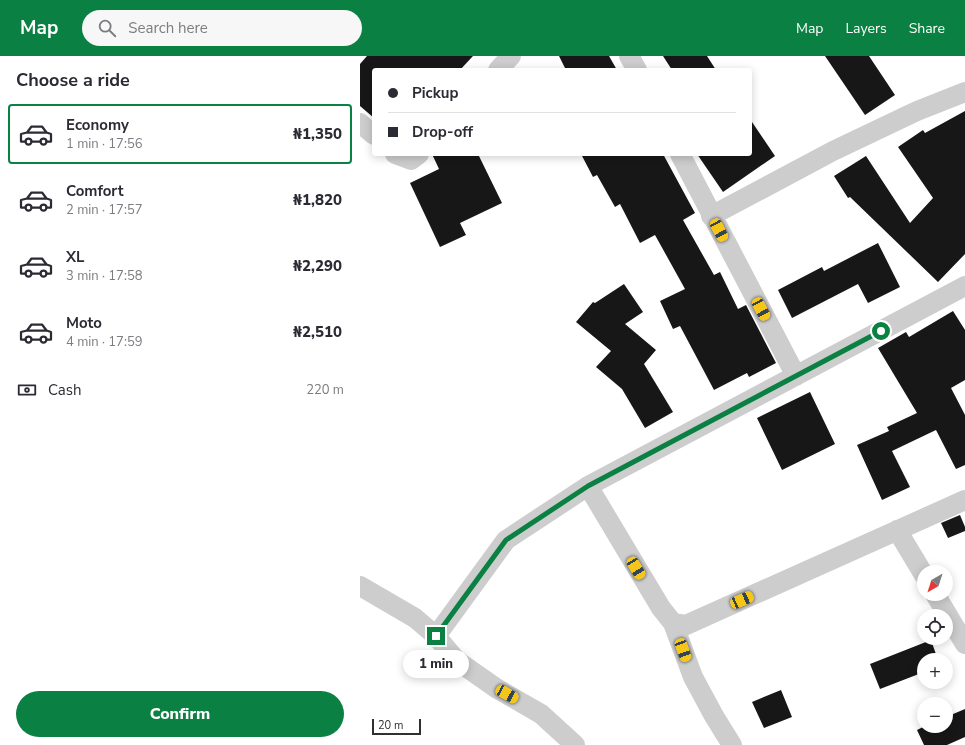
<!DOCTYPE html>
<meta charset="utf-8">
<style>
body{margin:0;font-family:"Nunito Sans",sans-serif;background:#f7f7f7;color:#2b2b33;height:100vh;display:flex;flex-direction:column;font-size:15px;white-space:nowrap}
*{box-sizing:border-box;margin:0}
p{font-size:13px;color:#7c7c81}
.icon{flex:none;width:22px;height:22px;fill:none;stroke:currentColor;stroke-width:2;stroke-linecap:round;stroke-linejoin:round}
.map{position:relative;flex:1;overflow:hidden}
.side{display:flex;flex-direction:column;background:#fff;width:360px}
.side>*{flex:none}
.banner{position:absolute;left:12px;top:12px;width:380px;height:88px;border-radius:4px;box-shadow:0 2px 10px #0003;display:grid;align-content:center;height:88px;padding:0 16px;background:#fff}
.needle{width:26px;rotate:219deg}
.buttons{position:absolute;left:557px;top:509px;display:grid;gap:8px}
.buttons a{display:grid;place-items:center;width:36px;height:36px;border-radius:50%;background:#fff;box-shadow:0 2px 10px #0003;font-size:20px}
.scale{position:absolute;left:12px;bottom:10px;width:49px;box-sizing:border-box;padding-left:4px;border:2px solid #303030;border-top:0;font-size:11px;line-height:14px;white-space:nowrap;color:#303030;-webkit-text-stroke:3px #fff;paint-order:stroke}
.end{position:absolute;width:18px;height:18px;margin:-9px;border:5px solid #0b8043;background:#fff;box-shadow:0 0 0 2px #fff}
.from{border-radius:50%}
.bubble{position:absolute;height:28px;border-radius:14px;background:#fff;box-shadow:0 2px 10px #0003;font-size:13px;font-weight:800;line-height:28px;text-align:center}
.car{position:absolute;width:12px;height:24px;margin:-12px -6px;border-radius:5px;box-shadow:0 0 3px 1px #0007;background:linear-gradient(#f5c518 24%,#345 0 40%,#f5c518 0 76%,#345 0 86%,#f5c518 0)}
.banner b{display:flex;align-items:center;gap:14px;height:38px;font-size:15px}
.banner b+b{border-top:1px solid #e1e1e2}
.banner i{width:10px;height:10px;background:#2b2b33}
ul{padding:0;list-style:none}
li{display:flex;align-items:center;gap:12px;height:60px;margin:0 8px 6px;padding:0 8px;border:2px solid transparent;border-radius:4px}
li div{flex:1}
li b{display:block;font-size:15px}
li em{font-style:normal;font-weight:800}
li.on{border-color:#0b8043}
li>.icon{width:36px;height:36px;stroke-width:1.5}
h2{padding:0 16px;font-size:18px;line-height:48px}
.pay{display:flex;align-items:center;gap:10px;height:44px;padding:0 16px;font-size:15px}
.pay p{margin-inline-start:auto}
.primary-button{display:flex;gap:8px;margin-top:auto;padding:8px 16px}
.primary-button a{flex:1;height:46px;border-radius:24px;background:#0b8043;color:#fff;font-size:16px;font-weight:800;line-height:46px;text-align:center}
header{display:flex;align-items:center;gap:24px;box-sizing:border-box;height:56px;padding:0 20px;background:#0b8043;color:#fff}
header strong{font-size:19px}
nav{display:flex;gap:22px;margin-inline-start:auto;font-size:14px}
.search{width:280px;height:36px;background:#f7f7f7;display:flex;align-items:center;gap:10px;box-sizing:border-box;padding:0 14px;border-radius:22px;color:#7c7c81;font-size:15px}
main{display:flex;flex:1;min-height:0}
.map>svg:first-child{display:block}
.building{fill:#171717}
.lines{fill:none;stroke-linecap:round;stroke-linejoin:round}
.minor{stroke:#cdcdcd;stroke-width:20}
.route{stroke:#0b8043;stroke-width:5}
</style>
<header>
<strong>Map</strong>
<div class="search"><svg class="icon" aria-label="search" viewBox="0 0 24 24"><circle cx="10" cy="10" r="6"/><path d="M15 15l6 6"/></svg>Search here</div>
<nav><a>Map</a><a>Layers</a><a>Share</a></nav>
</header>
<main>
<section class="side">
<h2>Choose a ride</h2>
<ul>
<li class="on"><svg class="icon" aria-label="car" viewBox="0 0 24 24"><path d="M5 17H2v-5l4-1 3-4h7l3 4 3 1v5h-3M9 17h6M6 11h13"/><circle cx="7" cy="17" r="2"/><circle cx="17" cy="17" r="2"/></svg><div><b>Economy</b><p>1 min · 17:56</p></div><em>₦1,350</em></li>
<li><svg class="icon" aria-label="car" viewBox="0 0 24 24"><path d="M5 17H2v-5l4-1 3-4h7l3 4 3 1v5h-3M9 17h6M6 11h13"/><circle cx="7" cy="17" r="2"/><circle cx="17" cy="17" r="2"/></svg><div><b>Comfort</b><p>2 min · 17:57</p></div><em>₦1,820</em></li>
<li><svg class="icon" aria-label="car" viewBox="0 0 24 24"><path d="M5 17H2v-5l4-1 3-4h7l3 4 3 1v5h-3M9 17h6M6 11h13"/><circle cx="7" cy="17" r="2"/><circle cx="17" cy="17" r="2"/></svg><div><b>XL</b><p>3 min · 17:58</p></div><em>₦2,290</em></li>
<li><svg class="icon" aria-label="car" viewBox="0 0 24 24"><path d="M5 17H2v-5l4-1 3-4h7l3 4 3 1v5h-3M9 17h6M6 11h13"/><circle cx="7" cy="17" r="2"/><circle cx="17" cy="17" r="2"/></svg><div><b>Moto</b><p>4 min · 17:59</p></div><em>₦2,510</em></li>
</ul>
<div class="pay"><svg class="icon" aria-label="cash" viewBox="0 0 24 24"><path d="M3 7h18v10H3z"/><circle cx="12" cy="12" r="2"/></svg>Cash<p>220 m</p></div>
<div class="primary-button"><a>Confirm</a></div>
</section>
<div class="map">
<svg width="605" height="689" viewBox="0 0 605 689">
<rect width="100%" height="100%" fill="#fff"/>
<path class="building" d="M7,0h106l-13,14h-86v48l-14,-12v-42z
M199,0h50l8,14h-51z
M303,0h44l9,14h-44z
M465,0h44l26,39 -30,20z
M605,55v143l-27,28 -88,-85 -2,1 -14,-22 32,-20 44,67 23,-25 -35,-51 25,-17 2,3z
M390,63l25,37 -52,36 -26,-38h53z
M72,98h46l24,49 -42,20 6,12 -26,12 -30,-64 29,-14z
M221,98h82l32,59 -12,7 31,55 6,-3 18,37 8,-4 30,58 -27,14 -2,-4 -33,17 -34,-64 -7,3 -13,-28 25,-12 -30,-54 -15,8 -20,-39 -5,3 -18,-32 -4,2z
M518,187l22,44 -32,16 -10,-19 -66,34 -14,-28 44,-23 2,4z
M264,228l19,28 -18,12 31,26 -12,14 29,48 -28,16 -23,-39 -26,-22 15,-16 -35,-29 17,-20 2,1z
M593,255l12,19v50l-14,8 14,27v50l-9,4 -20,-39 -44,21 18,36 -28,13 -25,-55 32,-14 -2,-4 30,-14 -39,-65 28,-16 3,5z
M450,336l25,52 -53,26 -25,-52z
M600,459l5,12v4l-17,7 -7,-15z
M571,584l7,20h-14v12l-44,17 -10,-25z
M421,634l11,27 -28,11 -12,-26z
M605,653v28l-18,8h-23l-7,-15 8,-4h21v-9z"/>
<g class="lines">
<path class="minor" d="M269,0l8,14
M138,14l13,-14
M0,67l14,12
M35,98l16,6 8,-6
M320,98l116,222
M351,160l122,-65 84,-40 48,-19
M228,430l73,122 12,15 20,54 21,39 18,29
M537,474l27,45
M0,530l55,32 21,18 20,24 40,28 45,26 34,31
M575,538l30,50
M313,567l13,2 279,-125
M76,580l70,-96 82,-54 377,-200"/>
</g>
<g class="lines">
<path class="route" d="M76,580l70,-96 82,-54 293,-155"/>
</g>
</svg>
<div class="buttons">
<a><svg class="needle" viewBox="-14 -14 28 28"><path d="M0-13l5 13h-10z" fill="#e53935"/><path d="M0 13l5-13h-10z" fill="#7c7c81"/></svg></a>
<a><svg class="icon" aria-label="locate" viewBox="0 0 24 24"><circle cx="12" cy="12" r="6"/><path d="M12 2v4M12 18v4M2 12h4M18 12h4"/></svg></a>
<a>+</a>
<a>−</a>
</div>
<div class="scale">20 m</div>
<i class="end from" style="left:521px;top:275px"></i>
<i class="end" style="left:76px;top:580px"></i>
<div class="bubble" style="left:43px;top:594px;width:66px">1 min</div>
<i class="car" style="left:359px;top:174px;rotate:152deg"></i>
<i class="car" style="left:401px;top:253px;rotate:152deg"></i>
<i class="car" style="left:276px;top:512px;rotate:149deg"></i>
<i class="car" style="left:382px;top:544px;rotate:66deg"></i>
<i class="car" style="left:323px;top:594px;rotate:160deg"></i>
<i class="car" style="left:147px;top:638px;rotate:119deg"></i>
<div class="banner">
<b><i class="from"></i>Pickup</b>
<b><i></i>Drop-off</b>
</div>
</div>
</main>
